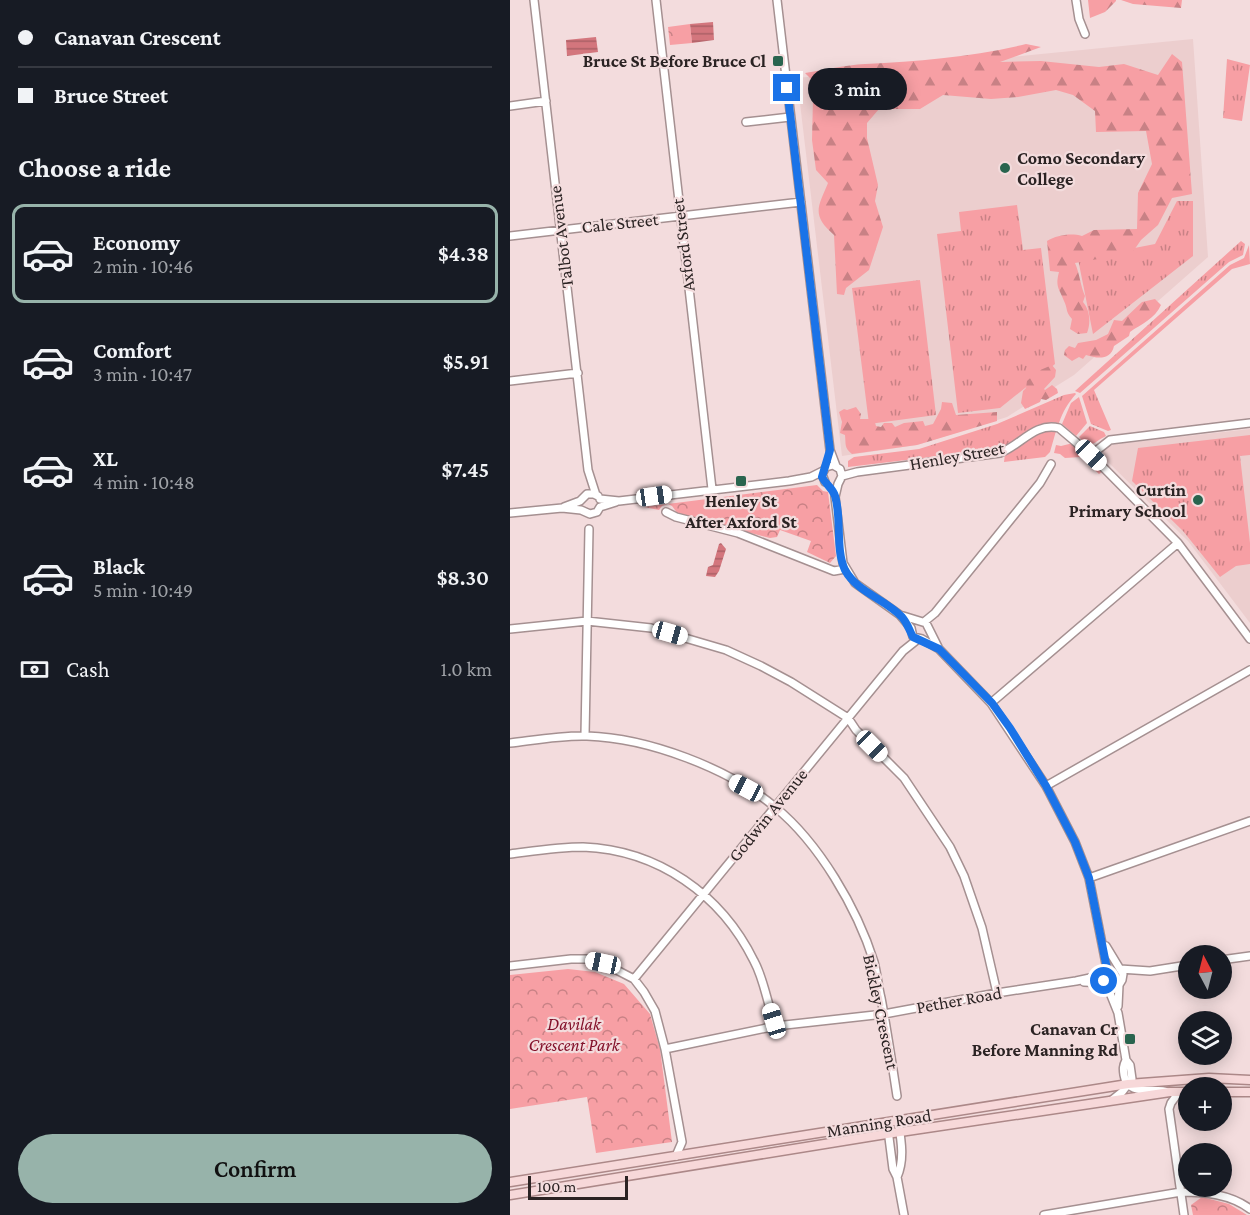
<!DOCTYPE html>
<meta charset="utf-8">
<style>
body{margin:0;font-family:"Crimson Pro",serif;background:#242831;color:#f1f3f6;height:100vh;display:flex;flex-direction:column;font-size:22px;white-space:nowrap}
*{box-sizing:border-box;margin:0}
p{font-size:20px;color:#9ea1a6}
.icon{flex:none;width:33px;height:33px;fill:none;stroke:currentColor;stroke-width:2;stroke-linecap:round;stroke-linejoin:round}
.map{position:relative;flex:1;overflow:hidden}
.panel{display:flex;flex-direction:column;background:#171b24;width:510px}
.panel>*{flex:none}
.top-card{display:grid;align-content:center;height:132px;padding:0 18px;background:#171b24}
.needle{width:39px;rotate:353deg}
.tools{position:absolute;left:668px;top:945px;display:grid;gap:12px}
.tools a{display:grid;place-items:center;width:54px;height:54px;border-radius:50%;background:#171b24;box-shadow:0 3px 15px #0003;font-size:30px}
.scale{position:absolute;left:18px;bottom:15px;width:100px;box-sizing:border-box;padding-left:6px;border:3px solid #2b2323;border-top:0;font-size:16px;line-height:21px;white-space:nowrap;color:#2b2323;-webkit-text-stroke:4px #f3dcdd;paint-order:stroke}
.end{position:absolute;width:27px;height:27px;margin:-14px;border:8px solid #1a73e8;background:#fff;box-shadow:0 0 0 3px #fff}
.from{border-radius:50%}
.bubble{position:absolute;height:42px;border-radius:21px;background:#171b24;box-shadow:0 3px 15px #0003;font-size:20px;font-weight:600;line-height:42px;text-align:center}
.car{position:absolute;width:18px;height:36px;margin:-18px -9px;border-radius:8px;box-shadow:0 0 4px 2px #0007;background:linear-gradient(#fff 24%,#345 0 40%,#fff 0 76%,#345 0 86%,#fff 0)}
.top-card b{display:flex;align-items:center;gap:21px;height:57px;font-size:22px}
.top-card b+b{border-top:2px solid #363941}
.top-card i{width:15px;height:15px;background:#f1f3f6}
ul{padding:0;list-style:none}
li{display:flex;align-items:center;gap:18px;height:99px;margin:0 12px 9px;padding:0 6px;border:3px solid transparent;border-radius:12px}
li div{flex:1}
li b{display:block;font-size:22px}
li em{font-style:normal;font-weight:600}
li.on{border-color:#97b3aa}
li>.icon{width:54px;height:54px;stroke-width:1.5}
h2{padding:0 18px;font-size:27px;line-height:72px}
.pay{display:flex;align-items:center;gap:15px;height:66px;padding:0 18px;font-size:22px}
.pay p{margin-inline-start:auto}
.action{display:flex;gap:12px;margin-top:auto;padding:12px 18px}
.action a{flex:1;height:69px;border-radius:36px;background:#97b3aa;color:#111;font-size:24px;font-weight:600;line-height:69px;text-align:center}
main{display:flex;flex:1;min-height:0}
.map>svg:first-child{display:block}
.built{fill:#eccece}
.grass{fill:url(#grass-tufts)}
.forest{fill:url(#forest-firs)}
.park{fill:url(#park-crowns)}
.water{fill:url(#water-rules)}
.lines{fill:none;stroke-linecap:round;stroke-linejoin:round}
.minor-casing{stroke:#a59091;stroke-width:10}
.major-casing{stroke:#ac8888;stroke-width:11}
.minor{stroke:#fff;stroke-width:7}
.major{stroke:#f7d8d9;stroke-width:8}
.route{stroke:#1a73e8;stroke-width:8}
.poi-dot{fill:#29644e;stroke:#f3dcdd;stroke-width:2}
.labels{text-anchor:middle;stroke-width:4.5;stroke-linejoin:round;paint-order:stroke}
.poi-label{font-size:18px;font-weight:bold;fill:#2b2323;stroke:#f3dcdd;text-anchor:end}
.street-label{font-size:18px;fill:#2b2323;stroke:#f3dcdd}
.park-label{font-size:18px;font-style:italic;fill:#83112a;stroke:#f3dcdd}
</style>
<main>
<section class="panel">
<div class="top-card">
<b><i class="from"></i>Canavan Crescent</b>
<b><i></i>Bruce Street</b>
</div>
<h2>Choose a ride</h2>
<ul>
<li class="on"><svg class="icon" aria-label="car" viewBox="0 0 24 24"><path d="M5 17H2v-5l4-1 3-4h7l3 4 3 1v5h-3M9 17h6M6 11h13"/><circle cx="7" cy="17" r="2"/><circle cx="17" cy="17" r="2"/></svg><div><b>Economy</b><p>2 min · 10:46</p></div><em>$4.38</em></li>
<li><svg class="icon" aria-label="car" viewBox="0 0 24 24"><path d="M5 17H2v-5l4-1 3-4h7l3 4 3 1v5h-3M9 17h6M6 11h13"/><circle cx="7" cy="17" r="2"/><circle cx="17" cy="17" r="2"/></svg><div><b>Comfort</b><p>3 min · 10:47</p></div><em>$5.91</em></li>
<li><svg class="icon" aria-label="car" viewBox="0 0 24 24"><path d="M5 17H2v-5l4-1 3-4h7l3 4 3 1v5h-3M9 17h6M6 11h13"/><circle cx="7" cy="17" r="2"/><circle cx="17" cy="17" r="2"/></svg><div><b>XL</b><p>4 min · 10:48</p></div><em>$7.45</em></li>
<li><svg class="icon" aria-label="car" viewBox="0 0 24 24"><path d="M5 17H2v-5l4-1 3-4h7l3 4 3 1v5h-3M9 17h6M6 11h13"/><circle cx="7" cy="17" r="2"/><circle cx="17" cy="17" r="2"/></svg><div><b>Black</b><p>5 min · 10:49</p></div><em>$8.30</em></li>
</ul>
<div class="pay"><svg class="icon" aria-label="cash" viewBox="0 0 24 24"><path d="M3 7h18v10H3z"/><circle cx="12" cy="12" r="2"/></svg>Cash<p>1.0 km</p></div>
<div class="action"><a>Confirm</a></div>
</section>
<div class="map">
<svg width="740" height="1215" viewBox="0 0 740 1215">
<defs>
<pattern id="grass-tufts" width="24" height="20" patternUnits="userSpaceOnUse" patternTransform="scale(1.5)"><rect width="24" height="20" fill="#f79fa4"/><path d="M3 7l-1-3M5 7V3M7 7l1-3M15 17l-1-3M17 17v-4M19 17l1-3" fill="none" stroke="#c88185"/></pattern>
<pattern id="forest-firs" width="22" height="20" patternUnits="userSpaceOnUse" patternTransform="scale(1.5)"><rect width="22" height="20" fill="#f79fa4"/><path d="M5 1l3.5 6h-7zM16 11l3.5 6h-7z" fill="#c88185"/></pattern>
<pattern id="park-crowns" width="20" height="18" patternUnits="userSpaceOnUse" patternTransform="scale(1.5)"><rect width="20" height="18" fill="#f79fa4"/><path d="M2 6a3 3 0 1 1 6 0M12 15a3 3 0 1 1 6 0" fill="none" stroke="#c88185"/></pattern>
<pattern id="water-rules" width="6" height="5" patternUnits="userSpaceOnUse" patternTransform="scale(1.5)"><rect width="6" height="5" fill="#d3767d"/><path d="M0 2.5h6" fill="none" stroke="#ab6066"/></pattern>
</defs>
<rect width="100%" height="100%" fill="#f3dcdd"/>
<path class="built" d="M683,39l15,218 -134,118 -67,42 -90,28 -75,11 -45,-378z
M740,429v194l-62,-82 -84,-83 -1,-7 3,-4 11,-3z"/>
<path class="grass" d="M717,59l23,6 -8,56 -19,-3z
M667,201h16v55l-100,78 -15,-75 77,-15z
M507,205l6,45 18,-2 14,116 -55,44 -42,5 -21,-179 24,-3 -2,-19z
M731,241l4,3 -2,11 -14,7 -149,131 -5,-2z
M739,245l1,19 -18,5 -138,121 17,40 -3,1 -17,-7 -9,-28 148,-131 14,-7z
M410,280l16,135 -67,9 -17,-136z
M565,393l1,1c-8,9 -13,17 -17,29 -25,-3 -39,17 -61,26l-150,18v-6l6,-4 65,-8 78,-25 67,-29z
M569,397l8,26 -11,13 -14,-12 9,-21z
M580,426l14,6 2,4c-13,6 -14,15 -27,1z
M538,431h8l-6,21 -5,5 -41,5 1,-8 31,-20z
M740,435v20l-10,1 10,87v21l-14,2 -16,11 -37,-46 -51,-50 6,-33z
M563,443l30,28 -4,3 -18,-17 -16,1 -5,-4 -6,-1 2,-8 5,1z"/>
<path class="forest" d="M578,0h28v1l-11,11 -15,6z
M611,0h61l-1,8 -48,-4z
M516,44l15,3 -41,15 41,-1 58,6 25,-3 34,11 14,-21 10,8 10,132 -20,4 -14,27 -17,15 -9,13 -57,10c5,12 5,21 10,33l-2,6c7,8 8,21 4,31l-9,1 -8,-5 2,-10c-7,-8 -4,-10 -8,-18 -5,-13 -9,-14 -5,-29l-9,-1 -3,-30c10,-6 24,-8 35,-5l12,-6 43,-1 1,-36 14,-29 -6,-33 -50,1 -1,-21 -22,-16 -17,-5 -38,7 -27,2 -48,-4 -23,14h-41l-12,14v15l11,47 -3,16 8,26 -14,43 -23,18 -2,7 -7,-1 -3,-59c-23,-20 -16,-28 -6,-52l-12,-13 -4,-30 1,-42 7,-10 -15,-15c20,-3 40,-8 60,-9 54,-3 108,-7 161,-20z
M645,299l6,6c-6,14 -20,19 -31,27l-1,4 -15,10c-3,14 -16,13 -28,9l-3,4 -4,-2 -7,4 -8,-6 1,-5 4,-4 6,2 3,-5 18,-3 12,-6 6,-14 8,1 20,-19z
M542,365l4,5 -1,7 -11,12 1,1 7,-5 5,4 1,4 -12,7 -5,-1 -1,3 -15,7 -4,-6 2,-12 3,-3 1,-7 11,-10z
M432,402l10,1 4,12 41,-3v9l-80,24 -65,9c-8,-6 -6,-10 -7,-19l-5,-2 2,-11 -3,-10 5,-3 3,1 9,-3 5,7 -1,5h14l2,7 5,1 3,-4h8l3,4 9,-4 19,-2 2,5 8,-2 8,-15z"/>
<path class="park" d="M180,24l2,19 -22,2 -2,-18z
M307,485l6,6 5,1 8,64 -6,7 -23,-11 4,-11 -31,-11 -3,7 -7,1 -92,-24 -6,-8 -4,-2 -6,2 -3,4 -15,-3z
M58,969l27,3 29,12 26,30 10,35 12,93 -76,11 -9,-56 -77,12v-134z
M692,1197l27,7 18,11h-54l-2,-10z"/>
<path class="water" d="M203,22l1,18 -22,3 -2,-19z
M86,37l2,15 -31,4 -1,-16z
M211,543l5,6 -7,22 -4,6 -9,-1 2,-9 5,-2 6,-21z"/>
<g class="lines">
<g class="minor-casing">
<path id="minor" d="M24,0l54,470 8,25
M146,0l56,489
M267,0l53,450 6,16
M566,0l3,19 6,15
M0,106l36,-5
M236,122l44,-5
M0,236l291,-34
M0,381l68,-8
M581,455l19,-15 140,-17
M332,476l15,-4 143,-19c21,-8 35,-31 59,-25l32,27 87,88 72,96
M315,482l-3,-8 4,-7 7,-2 7,4 2,7 -4,8 -3,13 8,66 12,20 45,32 26,8 12,24
M90,499l19,2 170,-20 22,-4 12,-6
M54,507l16,-6 7,-7h7l4,2
M156,512l10,5 62,16 96,38 11,-2
M0,513l52,-5 19,2 9,4 7,-2 3,-5 16,-5
M390,615l11,13 2,9 9,2 17,10 52,54 55,83 29,56 14,36 18,91 -3,4v5l14,35 8,47 4,5 2,14 -10,13 -10,8
M414,622l11,-9 105,-130 11,-19
M0,629l77,-8 64,7 75,22 35,16 30,16 57,36 8,12 48,48 46,69 14,29 18,52 15,65
M481,703l187,-160
M75,735l4,-206
M0,743c25,-3 52,-8 77,-7 61,2 141,32 188,71 44,36 82,101 99,155 3,11 4,24 7,36 6,32 11,65 16,98
M536,786l204,-116
M0,854c24,-3 49,-7 73,-7 75,3 138,47 171,114 11,20 13,44 22,65
M579,878l161,-57
M596,946l17,28 -1,6 -3,5 -1,21
M711,960l29,-4
M0,966l61,-7h16l16,4 31,16 10,13 11,19 10,38 17,93 -6,14
M610,969l30,2 38,-6
M124,979l269,-328 15,-12
M574,982l21,1
M155,1049l111,-23 108,-12 113,-21 79,-12 14,-3 15,-7
M616,1060c-3,6 -3,9 -2,15 3,22 30,12 45,17
M669,1092l-8,11 -2,6 15,106
M377,1122l6,47 4,8 7,38
M387,1177c8,-18 4,-38 1,-57
M534,1215l137,-23c24,0 49,2 69,17"/>
</g>
<g class="major-casing">
<path id="major" d="M711,1092h29
M0,1182l618,-98 81,-6 41,2
M0,1195l370,-60 290,-43h18"/>
</g>
<use href="#minor" class="minor"/>
<use href="#major" class="major"/>
</g>
<g class="lines">
<path class="route" d="M277,88l43,362 -8,27c4,8 10,10 13,19 7,22 0,53 10,74 12,22 40,29 57,47 6,7 7,13 11,20l26,12 53,54 18,25 36,58 29,56 14,36 18,91 -3,4v8"/>
</g>
<g class="poi-dot">
<rect x="262" y="55" width="12" height="12" rx="3"/>
<circle cx="495" cy="168" r="6"/>
<rect x="225" y="475" width="12" height="12" rx="3"/>
<circle cx="688" cy="500" r="6"/>
<rect x="614" y="1033" width="12" height="12" rx="3"/>
</g>
<g class="labels">
<g class="poi-label">
<text x="256" y="67">Bruce St Before Bruce Cl</text>
<text x="507" y="164" text-anchor="start">Como Secondary<tspan x="507" dy="21">College</tspan></text>
<text x="676" y="496">Curtin<tspan x="676" dy="21">Primary School</tspan></text>
<text x="231" y="507" text-anchor="middle">Henley St<tspan x="231" dy="21">After Axford St</tspan></text>
<text x="608" y="1035">Canavan Cr<tspan x="608" dy="21">Before Manning Rd</tspan></text>
</g>
<g class="street-label">
<text transform="translate(110 223) rotate(-6)" y="6">Cale Street</text>
<text transform="translate(51 237) rotate(-97)" y="6">Talbot Avenue</text>
<text transform="translate(173 245) rotate(-97)" y="6">Axford Street</text>
<text transform="translate(447 456) rotate(-10)" y="6">Henley Street</text>
<text transform="translate(258 815) rotate(-51)" y="6">Godwin Avenue</text>
<text transform="translate(449 1000) rotate(-10)" y="6">Pether Road</text>
<text transform="translate(371 1012) rotate(78)" y="6">Bickley Crescent</text>
<text transform="translate(369 1123) rotate(-9)" y="6">Manning Road</text>
</g>
<g class="park-label">
<text x="64" y="1030">Davilak<tspan x="64" dy="21">Crescent Park</tspan></text>
</g>
</g>
</svg>
<div class="tools">
<a><svg class="needle" viewBox="-14 -14 28 28"><path d="M0-13l5 13h-10z" fill="#e53935"/><path d="M0 13l5-13h-10z" fill="#9ea1a6"/></svg></a>
<a><svg class="icon" aria-label="layers" viewBox="0 0 24 24"><path d="M12 4l9 5-9 5-9-5zM3 14l9 5 9-5"/></svg></a>
<a>+</a>
<a>−</a>
</div>
<div class="scale">100 m</div>
<i class="end from" style="left:594px;top:981px"></i>
<i class="end" style="left:277px;top:88px"></i>
<div class="bubble" style="left:298px;top:68px;width:99px">3 min</div>
<i class="car" style="left:581px;top:455px;rotate:134deg"></i>
<i class="car" style="left:144px;top:496px;rotate:82deg"></i>
<i class="car" style="left:160px;top:633px;rotate:106deg"></i>
<i class="car" style="left:362px;top:746px;rotate:135deg"></i>
<i class="car" style="left:236px;top:788px;rotate:298deg"></i>
<i class="car" style="left:93px;top:963px;rotate:282deg"></i>
<i class="car" style="left:264px;top:1021px;rotate:343deg"></i>
</div>
</main>
